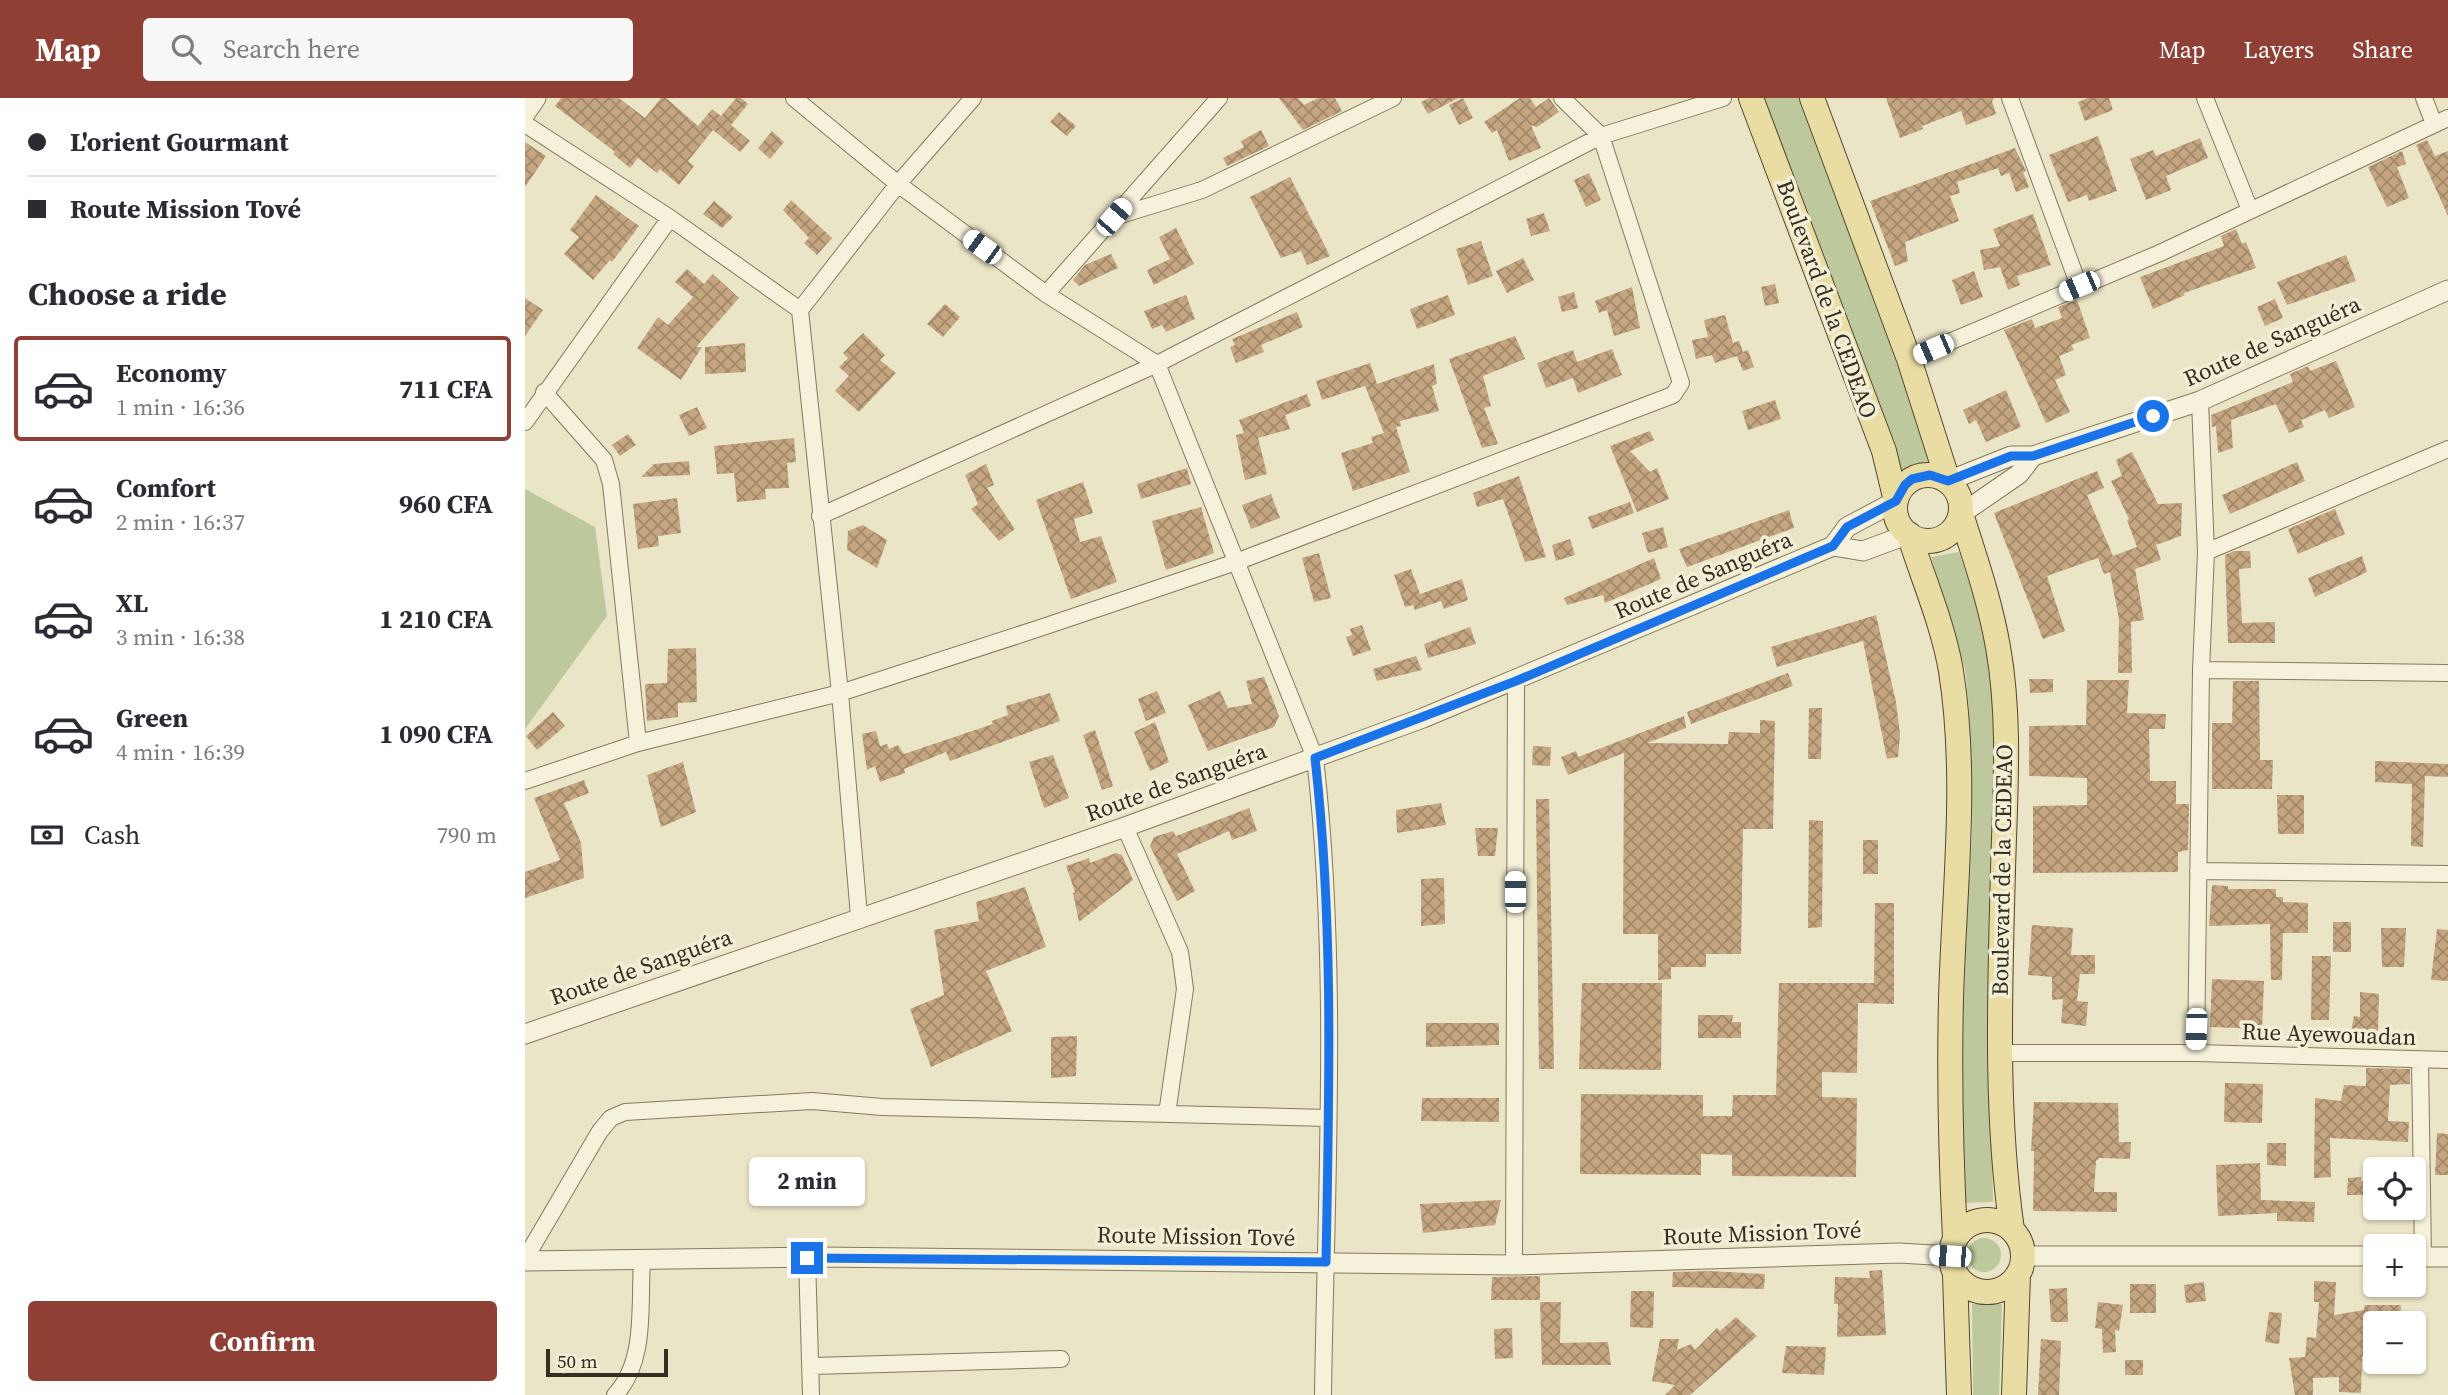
<!DOCTYPE html>
<meta charset="utf-8">
<style>
body{margin:0;font-family:"Source Serif 4",serif;background:#f7f7f7;color:#2b2b33;height:100vh;display:flex;flex-direction:column;font-size:26px;white-space:nowrap}
*{box-sizing:border-box;margin:0}
p{font-size:23px;color:#7c7c81}
.icon{flex:none;width:38px;height:38px;fill:none;stroke:currentColor;stroke-width:2;stroke-linecap:round;stroke-linejoin:round}
.map{position:relative;flex:1;overflow:hidden}
.sheet{display:flex;flex-direction:column;background:#fff;width:525px}
.sheet>*{flex:none}
.top-card{display:grid;align-content:center;height:154px;padding:0 28px;background:#fff}
.buttons{position:absolute;left:1838px;top:1059px;display:grid;gap:14px}
.buttons a{display:grid;place-items:center;width:63px;height:63px;border-radius:7px;background:#fff;box-shadow:0 2px 5px #0004;font-size:35px}
.scale{position:absolute;left:21px;bottom:18px;width:122px;box-sizing:border-box;padding-left:7px;border:4px solid #362e20;border-top:0;font-size:19px;line-height:24px;white-space:nowrap;color:#362e20;-webkit-text-stroke:5px #f3eed6;paint-order:stroke}
.end{position:absolute;width:32px;height:32px;margin:-16px;border:9px solid #1a73e8;background:#fff;box-shadow:0 0 0 4px #fff}
.from{border-radius:50%}
.bubble{position:absolute;height:49px;border-radius:7px;background:#fff;box-shadow:0 2px 5px #0004;font-size:23px;font-weight:700;line-height:49px;text-align:center}
.car{position:absolute;width:21px;height:42px;margin:-21px -10px;border-radius:9px;box-shadow:0 0 5px 2px #0007;background:linear-gradient(#fff 24%,#345 0 40%,#fff 0 76%,#345 0 86%,#fff 0)}
.top-card b{display:flex;align-items:center;gap:24px;height:66px;font-size:26px}
.top-card b+b{border-top:2px solid #e1e1e2}
.top-card i{width:18px;height:18px;background:#2b2b33}
ul{padding:0;list-style:none}
li{display:flex;align-items:center;gap:21px;height:105px;margin:0 14px 10px;padding:0 14px;border:4px solid transparent;border-radius:7px}
li div{flex:1}
li b{display:block;font-size:26px}
li em{font-style:normal;font-weight:700}
li.on{border-color:#8f3f33}
li>.icon{width:63px;height:63px;stroke-width:1.5}
h2{padding:0 28px;font-size:32px;line-height:84px}
.pay{display:flex;align-items:center;gap:18px;height:77px;padding:0 28px;font-size:26px}
.pay p{margin-inline-start:auto}
.primary-button{display:flex;gap:14px;margin-top:auto;padding:14px 28px}
.primary-button a{flex:1;height:80px;border-radius:7px;background:#8f3f33;color:#fff;font-size:28px;font-weight:700;line-height:80px;text-align:center}
header{display:flex;align-items:center;gap:42px;box-sizing:border-box;height:98px;padding:0 35px;background:#8f3f33;color:#fff}
header strong{font-size:33px}
nav{display:flex;gap:38px;margin-inline-start:auto;font-size:24px}
.search{width:490px;height:63px;background:#f7f7f7;display:flex;align-items:center;gap:18px;box-sizing:border-box;padding:0 24px;border-radius:7px;color:#7c7c81;font-size:26px}
main{display:flex;flex:1;min-height:0}
.map>svg:first-child{display:block}
.green{fill:#bdc89c}
.building{fill:url(#building-cross-hatch)}
.lines{fill:none;stroke-linecap:round;stroke-linejoin:round}
.minor-casing{stroke:#85785e;stroke-width:18}
.tertiary-casing{stroke:#85785e;stroke-width:21}
.primary-casing{stroke:#534632;stroke-width:26}
.minor{stroke:#f6f1da;stroke-width:16}
.tertiary{stroke:#f6f1da;stroke-width:19}
.primary{stroke:#eadda3;stroke-width:24}
.route{stroke:#1a73e8;stroke-width:9}
.labels{text-anchor:middle;stroke-width:7;stroke-linejoin:round;paint-order:stroke}
.street-label{font-size:23px;fill:#362e20;stroke:#f3eed6}
</style>
<header>
<strong>Map</strong>
<div class="search"><svg class="icon" aria-label="search" viewBox="0 0 24 24"><circle cx="10" cy="10" r="6"/><path d="M15 15l6 6"/></svg>Search here</div>
<nav><a>Map</a><a>Layers</a><a>Share</a></nav>
</header>
<main>
<section class="sheet">
<div class="top-card">
<b><i class="from"></i>L'orient Gourmant</b>
<b><i></i>Route Mission Tové</b>
</div>
<h2>Choose a ride</h2>
<ul>
<li class="on"><svg class="icon" aria-label="car" viewBox="0 0 24 24"><path d="M5 17H2v-5l4-1 3-4h7l3 4 3 1v5h-3M9 17h6M6 11h13"/><circle cx="7" cy="17" r="2"/><circle cx="17" cy="17" r="2"/></svg><div><b>Economy</b><p>1 min · 16:36</p></div><em>711 CFA</em></li>
<li><svg class="icon" aria-label="car" viewBox="0 0 24 24"><path d="M5 17H2v-5l4-1 3-4h7l3 4 3 1v5h-3M9 17h6M6 11h13"/><circle cx="7" cy="17" r="2"/><circle cx="17" cy="17" r="2"/></svg><div><b>Comfort</b><p>2 min · 16:37</p></div><em>960 CFA</em></li>
<li><svg class="icon" aria-label="car" viewBox="0 0 24 24"><path d="M5 17H2v-5l4-1 3-4h7l3 4 3 1v5h-3M9 17h6M6 11h13"/><circle cx="7" cy="17" r="2"/><circle cx="17" cy="17" r="2"/></svg><div><b>XL</b><p>3 min · 16:38</p></div><em>1 210 CFA</em></li>
<li><svg class="icon" aria-label="car" viewBox="0 0 24 24"><path d="M5 17H2v-5l4-1 3-4h7l3 4 3 1v5h-3M9 17h6M6 11h13"/><circle cx="7" cy="17" r="2"/><circle cx="17" cy="17" r="2"/></svg><div><b>Green</b><p>4 min · 16:39</p></div><em>1 090 CFA</em></li>
</ul>
<div class="pay"><svg class="icon" aria-label="cash" viewBox="0 0 24 24"><path d="M3 7h18v10H3z"/><circle cx="12" cy="12" r="2"/></svg>Cash<p>790 m</p></div>
<div class="primary-button"><a>Confirm</a></div>
</section>
<div class="map">
<svg width="1923" height="1297" viewBox="0 0 1923 1297">
<defs>
<pattern id="building-cross-hatch" width="8" height="8" patternUnits="userSpaceOnUse" patternTransform="scale(1.75)"><rect width="8" height="8" fill="#c5a681"/><path d="M0 0l8 8M0 8l8-8" fill="none" stroke="#a18869"/></pattern>
</defs>
<rect width="100%" height="100%" fill="#ebe5c7"/>
<path class="green" d="M1239,0h37l135,364 -34,10z
M0,391l70,38 12,89 -82,113z
M1434,454l24,73 15,108 -9,268 4,201 -31,1v-199l10,-171 -3,-124 -4,-40 -34,-112z
M1442 1157a17 17 0 1 1 34 0a17 17 0 1 1-34 0Z
M1447,1206h30l-3,91h-26z"/>
<path class="building" d="M36,0h58l26,20 16,-20h5l32,28 14,-17 9,7 15,-18h5l7,6 -17,21 19,16 -10,11 -27,-22 -25,31 6,5 -15,19 -19,-16 -3,4 -19,-15 -8,10 -17,-14 2,-2 -60,-46z
M754,0h19l6,7 14,-7h17l7,13 -39,19z
M904,0h29l-30,16 -7,-12z
M938,0l10,20 -14,7 -10,-20z
M995,0h10l6,9 13,-9 10,14 -22,15 -6,-2 10,23 -32,13 -12,-31 -5,3 -8,-11z
M1361,0h108l-2,3 4,13 -30,11 -5,-14 -39,15 1,3 -23,9z
M1563,0h21l4,12 -28,11 -7,-19z
M534,14l17,14 -9,10 -17,-14z
M736,32l8,16 -42,20 -4,-8 21,-11 -3,-6z
M247,33l12,11 -14,17 -12,-11z
M1573,38l19,55 -28,10 -2,-6 -19,7 -19,-47z
M1675,40l8,20 -42,18 5,14 -25,10 -16,-41 23,-9 3,6z
M1902,42l8,16 13,-5v65l-32,-71z
M0,44l21,14 -21,31z
M1490,50l11,23 -3,1 6,15 -13,5 -7,-19 -8,3 -3,-8 -41,14 3,11 -10,3 9,25 -54,21 3,19 -13,5 -25,-65z
M1877,53l4,13 -9,3 12,31 -22,9 -19,-40z
M1064,75l12,27 -15,7 -12,-27z
M765,79l40,79 -23,9 -6,-14 -20,7 -31,-61z
M71,97l43,31 -27,36 -2,-2 -17,20 -29,-26 15,-17 -9,-7z
M266,102l41,38 -15,17 -13,-12 5,-5 -26,-28z
M189,103l19,16 -11,11 -19,-14z
M1019,115l6,18 -19,5 -5,-17z
M1508,116l18,51 -34,11 3,9 -12,5 -8,-23 -16,3 -4,-20 20,-4 -7,-17z
M651,130l18,36 -40,21 -7,-15 23,-11 -11,-22z
M1711,131l6,15 4,-2 10,26 -72,25 1,2 -32,14 -13,-32 84,-31 -3,-10z
M956,143l12,35 -25,9 -12,-36z
M586,156l7,14 -39,18 -6,-6 12,-15z
M1821,157l10,26 -69,24 -10,-23z
M998,160l11,22 -27,13 -11,-22z
M162,171l17,15 9,-10 26,24 -43,49h6l-21,33 -44,-32 21,-31 10,8 25,-28 -18,-15z
M1449,173l9,26 -22,8 -9,-25z
M1250,186l4,19 -14,3 -4,-19z
M1107,189l8,41 -26,8 -7,-26 -8,3 -4,-12z
M1049,194l4,16 -16,4 -4,-15z
M661,197l9,24 -29,13 -4,-7 -10,4 -8,-18z
M923,197l7,20 -38,14 -7,-20z
M0,200l18,12 -18,26z
M1750,201l8,19 -18,8 -8,-19z
M1552,202l13,38 -19,7 3,5 -15,6 7,19 -11,5 15,32 -24,11 -42,-93 28,-11 3,9 27,-10 -4,-11z
M420,206l15,13 -17,20 -16,-13z
M772,214l6,15 -42,18 3,7 -28,11 -6,-16 5,-2 -3,-6z
M1200,217l8,28 6,-2 4,11 5,-2 6,17 -11,4 -6,-15 -22,7 -3,-8 -16,4 -4,-19 16,-3 -4,-17z
M338,235l22,22 -5,5 16,13 -37,39 -24,-21 14,-15 -10,-9 9,-9 -5,-5z
M990,238l10,23 -42,17 8,30 -7,2 14,36 -16,4 -33,-89z
M220,245l1,29 -41,2v-27z
M1087,251l10,26 -44,18 -5,-15 -27,10 -9,-25 36,-13 4,12z
M1811,263l19,46 -26,11 -4,-8 -24,10 3,7 -15,6 -13,-29 -45,16 2,28 -15,5 -2,-27 -4,1 -1,-12 82,-33 -3,-8 18,-8 2,5z
M845,265l7,21 57,-20 3,20 -5,2 7,25 -39,10 1,5 -5,1 14,45 -57,19 -12,-38 32,-10 -2,-6 13,-4 -19,-47 -43,14 -6,-19z
M1481,292l15,37 -35,15 -10,-22 -7,4 -6,-14z
M782,296l4,12 -26,9 5,14 -32,9 9,36 -22,6 -9,-45 8,-2 -5,-13z
M1250,302l6,19 -33,11 -6,-19z
M172,309l10,21 -18,8 -10,-21z
M1125,333l4,9 -24,11 20,21 7,-4 12,31 -32,13 -27,-66z
M103,336l8,11 -16,11 -8,-11z
M269,340l2,24 -9,1 2,25 -24,1 1,10 -29,3 -3,-29 -17,1 -3,-28z
M1607,354l26,52 24,-1 -1,33 -25,9 5,15 -26,9 9,51 -13,2 1,51h-14l1,-54 -9,-47 -6,2 -6,-16 -51,18 18,55 -22,8 -49,-126 103,-42 7,17 -17,7 26,61 24,-9 -10,-27 2,-1 -18,-38 11,-5 -6,-16z
M164,363l1,14 -49,2 13,-13z
M1772,364l8,19 -75,33 -8,-19z
M461,366l8,21 -7,3 28,41 -16,12 -28,-32 7,-5 -13,-29z
M662,370l4,16 -50,15 -4,-15z
M994,378l27,81 -21,5 -22,-63 -26,8 -4,-14z
M558,384l10,31 -19,6 6,23 21,-6 16,46 -46,17 -35,-99z
M746,396l9,24 -29,11 -9,-24z
M152,400l4,35 -23,3 1,10 -21,3 -5,-45z
M1105,404l4,11 -42,16 -4,-12z
M676,409l13,46 -48,17 -14,-49z
M1810,411l10,25 -47,20 -10,-25z
M1264,412l5,18 -107,39 -8,-18z
M338,427l24,15 -10,28 -30,-18 1,-19z
M1138,429l5,20 -20,6 -6,-20z
M1045,441l5,16 -19,6 -4,-16z
M1709,453h16l1,17 -12,1 3,54 33,-1v21h-47l-3,-88z
M794,455l12,45 -17,4 -12,-44z
M1837,458l5,16 -52,25 -7,-19z
M1129,460l7,21 -56,24 -2,-8 -36,10 -3,-7z
M886,471l9,25 42,-15 6,21 -24,9 -3,-8 -26,9 -2,-5 -8,2 -11,-32z
M1351,517l20,87 4,32 -2,23 -11,2 -24,-118 -86,26 -6,-20z
M837,527l9,25 -18,6 -7,-19 6,-2 -2,-6z
M945,529l6,17 -48,14 -4,-14z
M171,550l1,54 -19,1v14l-31,4 -2,-37 22,-1 1,-34z
M891,558l6,14 -45,11 -4,-12z
M1263,575l5,13 -102,38 -4,-12z
M739,579l15,39 -5,11 -66,24 -20,-46 32,-14 8,17 24,-4 -6,-23z
M1504,581h24v13l-23,1z
M1562,582h42l-2,33 39,1 -1,15h-16l1,52h26v23h13l-1,46 -10,2v20l-145,1v-67l54,-1v-27l-58,-2v-50l57,-1z
M1708,583h26l1,79h13l-1,29h-60v-66h20z
M632,593l9,22 -20,8 -8,-22z
M525,595l10,28 -110,40 -4,-9 -42,17 1,4 -25,9 -5,-16 -8,4 -5,-36 14,-3 4,15 7,-2 2,5 9,-4 6,9 89,-30 -1,-3 16,-6 -2,-9z
M1284,610h13l-1,51h-13z
M28,614l12,14 -28,24 -11,-14z
M1159,618l2,12 -39,15 81,1 1,-12 31,1v-13l15,1 -2,108h-30l-2,125h-35v13h-35v12l-13,1v-46h-35l1,-181 -56,22 -7,-18 15,-6 2,6z
M630,624l14,40 -19,9 -16,-39z
M570,632l18,56 -11,4 -19,-55z
M1008,648l18,1 -1,19 -18,-1z
M528,657l16,43 -25,10 -15,-46z
M1850,663l73,3v13l-23,-1 -2,71 -12,-1 1,-62 -37,-2z
M158,664l13,50 -35,15 -14,-52z
M59,682l5,13 -25,10 17,40 3,35 -59,20v-26l35,-12 -26,-62z
M1752,697h27v39h-26z
M1011,701h13l5,270h-15z
M916,705l5,22 -49,8 -1,-23z
M724,710l8,23 -25,9 -3,-9 -52,23 18,37 -18,10 -27,-55 4,-9 19,-6 3,5z
M1284,722l14,1 -1,106 -14,1z
M950,730h23l-3,28h-17z
M1338,742h15v34h-15z
M591,755l6,2 11,25 -54,42 -6,-29 2,-1 -9,-26 23,-8 1,5z
M919,780l1,46 -24,2v-47z
M1687,787l16,1v3h48v8h7v5l25,1v30h-25l-1,47h-11l-1,-56 -61,2z
M500,789l21,60 -60,24 26,60 -81,36 -21,-58 34,-14 -10,-65 45,-9 -3,-19z
M1350,805h19v101l-36,-1 -1,70 -35,-1v25l35,1 -1,79 -124,-1v-21l-31,-1v21l-121,-1 1,-80 122,1v21h29l1,-21h43l3,-112h95z
M1808,824h18v30h-18z
M1507,827l41,3 -2,27h24v19h-15l-3,27 11,1 -2,24 -25,-3 2,-24 -11,1v-23l-24,-2z
M1856,830h25l-2,39h-22z
M1912,831l11,1v51l-17,-1z
M1787,858h19l-2,64h-18z
M1687,881l52,2 -2,48 -52,-2z
M1057,885h80l-1,87 -82,-1z
M1835,894l19,2 -1,38h-27l3,-16 6,1z
M1173,917h35l-1,7h9v16h-43z
M901,925h73v22l-73,2z
M552,938l-1,40 -25,2v-41z
M1841,970l44,1v15l-20,1 -2,36 21,1 -1,20 -78,-4 1,39 -17,1 1,-80 26,3 3,-16 22,1z
M1700,985l38,1 -1,39 -38,-1z
M897,1000h77v24l-78,-1z
M1509,1004l84,1 1,39h12l-1,17 -30,-1 -4,3 -2,31h23v20l-84,-1 1,-60h-3z
M1912,1035l11,1v41h-13z
M1742,1045h19v23l-19,-1z
M1735,1065l1,37 54,2 -1,20 -37,-1v-8l-59,3 -2,-51z
M1836,1079v4l14,-1v15h-28l1,-17z
M976,1102l-6,25 -72,8 -3,-29z
M1357,1172l4,65 -49,2 1,-33h-4l1,-27 35,1 -1,-7z
M1184,1173l56,3 -1,15 -92,-2 1,-15z
M1015,1178v24h-49l1,-23z
M1789,1183l22,1 -2,33 30,-5 1,-5h36l-1,18h-25v33h-13l-1,37 -22,-1v-15l-26,1v17h-18l-6,-37 16,-1 2,-20 9,1 3,-36h-5z
M1679,1184l2,19 -20,2 -2,-18z
M1605,1186h26v29h-26z
M1542,1190l1,34h-17l-2,-33z
M1106,1193h23l-1,37 -23,-1z
M1015,1204h21l-1,41 48,-1 3,23h-69z
M1573,1204l25,3 -4,26 -4,-1 1,22 -13,1 -1,-24 -7,-1z
M1744,1214l13,1 -3,31 -14,-2z
M1211,1219l21,19 -67,59h-25l10,-10 -23,-4 8,-42h19l-2,11 14,-6 4,6 22,-22 3,3z
M987,1230l1,30 -18,1 -1,-30z
M1516,1241l20,2 -2,54h-21z
M1261,1248l40,1 -2,28 -42,-2z
M1600,1262h18v15h-18z"/>
<g class="lines">
<g class="minor-casing">
<path id="minor" d="M269,0l104,86 148,110 111,70 158,394c24,211 11,425 8,637
M1485,0l69,188
M1680,0l45,112
M1899,0l10,26
M0,26l145,94 130,92
M589,119l88,-27 191,-92
M521,196l173,-196
M1384,261l251,-106 288,-135
M19,294l60,68 7,24 27,259
M0,324l145,-204
M295,418l337,-152 444,-228 122,-38
M1681,454l242,-103
M1676,572l247,3
M0,683l113,-38 202,-50 197,-64 199,-67 437,-167 8,-12 -80,-247 -39,-38
M600,729l55,125 5,37 -18,125
M1673,773l250,3
M334,818l-19,-223 -40,-383 98,-126 75,-86
M1473,955h198l252,7
M1671,955l5,-383 5,-118 -6,-151
M1895,962l3,197
M282,1160l4,137
M0,1161l75,-128 11,-13 14,-6 187,-11 70,6 446,11
M989,1167l2,-584
M287,1268l249,-7
M90,1297c32,-34 24,-90 27,-134"/>
</g>
<g class="tertiary-casing">
<path id="tertiary" d="M0,16l11,-16
M1423,383l63,-25h22l167,-55 248,-111
M1436,416l58,-40 14,-18
M1308,448l30,5 46,-17
M0,936l600,-207 298,-109 410,-172 14,-19 49,-26
M1498,1158h352
M1888,1159h35
M0,1163l296,-4 693,8 385,-12 51,3"/>
</g>
<g class="primary-casing">
<path id="primary" d="M1226,0l133,353 12,50
M1287,0l97,261 39,122
M1370 410a33 33 0 1 1 66 0a33 33 0 1 1-66 0Z
M1436,416c14,44 29,87 37,133 13,73 7,149 5,223 -3,120 -8,240 9,360
M1384,436c14,45 34,90 42,137 17,109 3,219 0,328 -2,80 0,160 4,239
M1426 1158a36 36 0 1 1 72 0a36 36 0 1 1-72 0Z
M1430,1177l4,120
M1489,1297l4,-121"/>
</g>
<use href="#minor" class="minor"/>
<use href="#tertiary" class="tertiary"/>
<use href="#primary" class="primary"/>
</g>
<g class="lines">
<path class="route" d="M282,1160l519,4c3,-168 8,-337 -11,-504l201,-77 317,-135 14,-19 49,-26 9,-16 7,-6 18,-4 18,6 63,-25h22l120,-40"/>
</g>
<g class="labels">
<g class="street-label">
<text transform="translate(1302 201) rotate(70)" y="8">Boulevard de la CEDEAO</text>
<text transform="translate(1747 243) rotate(-24)" y="8">Route de Sanguéra</text>
<text transform="translate(1178 477) rotate(-23)" y="8">Route de Sanguéra</text>
<text transform="translate(651 684) rotate(-20)" y="8">Route de Sanguéra</text>
<text transform="translate(1477 772) rotate(-89)" y="8">Boulevard de la CEDEAO</text>
<text transform="translate(116 869) rotate(-19)" y="8">Route de Sanguéra</text>
<text transform="translate(1804 936) rotate(2)" y="8">Rue Ayewouadan</text>
<text transform="translate(1237 1135) rotate(-2)" y="8">Route Mission Tové</text>
<text transform="translate(671 1138) rotate(1)" y="8">Route Mission Tové</text>
</g>
</g>
</svg>
<div class="buttons">
<a><svg class="icon" aria-label="locate" viewBox="0 0 24 24"><circle cx="12" cy="12" r="6"/><path d="M12 2v4M12 18v4M2 12h4M18 12h4"/></svg></a>
<a>+</a>
<a>−</a>
</div>
<div class="scale">50 m</div>
<i class="end from" style="left:1628px;top:318px"></i>
<i class="end" style="left:282px;top:1160px"></i>
<div class="bubble" style="left:224px;top:1059px;width:116px">2 min</div>
<i class="car" style="left:589px;top:119px;rotate:41deg"></i>
<i class="car" style="left:457px;top:149px;rotate:306deg"></i>
<i class="car" style="left:1554px;top:188px;rotate:247deg"></i>
<i class="car" style="left:1408px;top:251px;rotate:247deg"></i>
<i class="car" style="left:990px;top:794px;rotate:0deg"></i>
<i class="car" style="left:1671px;top:931px;rotate:182deg"></i>
<i class="car" style="left:1425px;top:1158px;rotate:274deg"></i>
</div>
</main>
